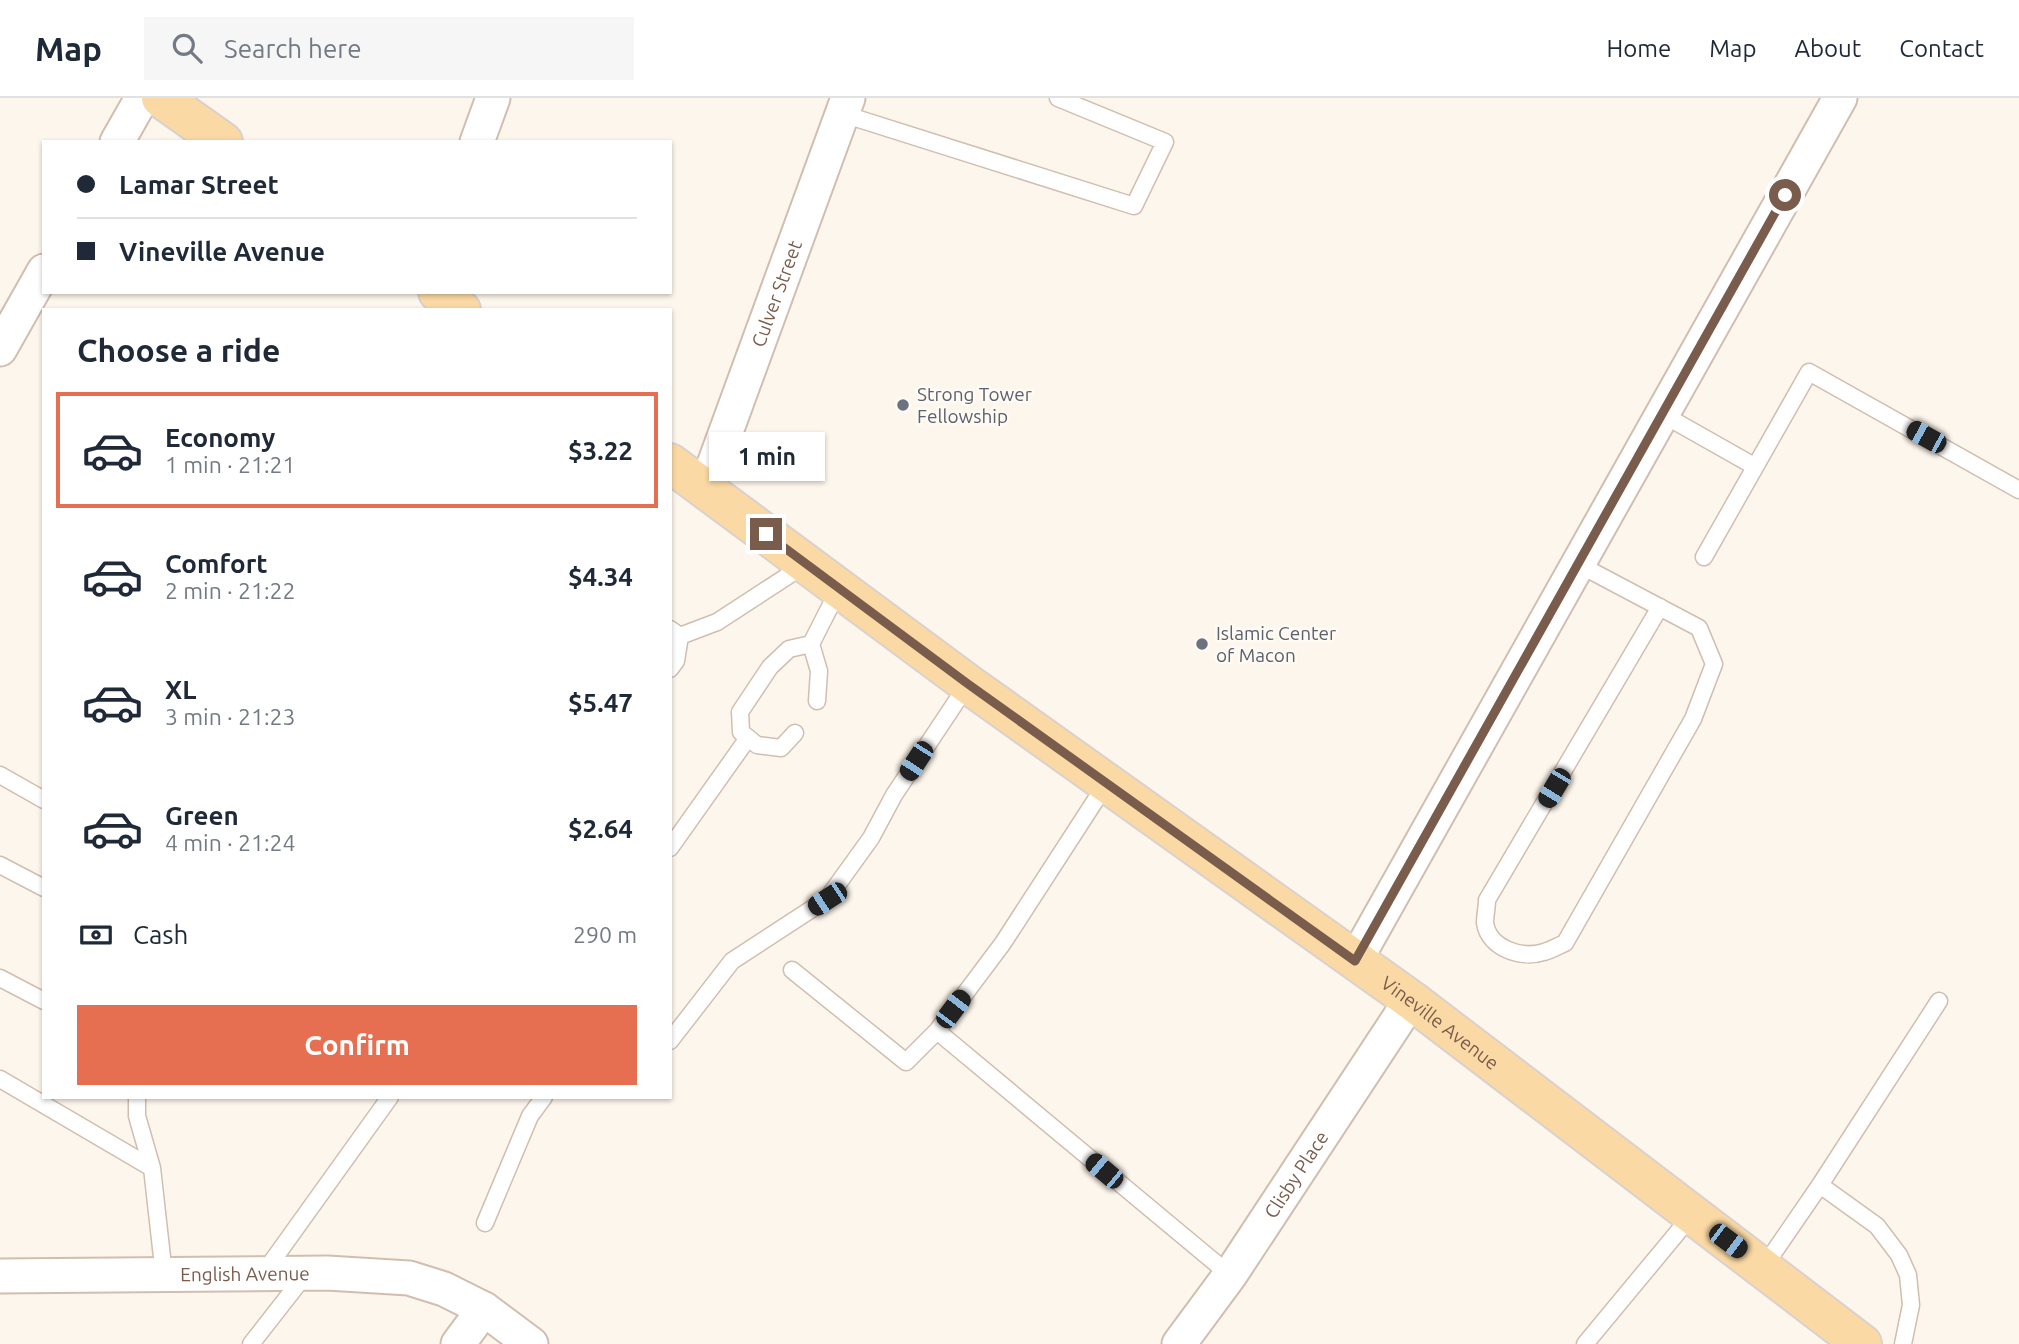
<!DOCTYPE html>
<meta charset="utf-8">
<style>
body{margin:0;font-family:Ubuntu,sans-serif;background:#f6f6f7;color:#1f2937;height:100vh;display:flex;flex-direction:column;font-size:26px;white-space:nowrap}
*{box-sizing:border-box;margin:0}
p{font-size:23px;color:#747a83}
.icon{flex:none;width:38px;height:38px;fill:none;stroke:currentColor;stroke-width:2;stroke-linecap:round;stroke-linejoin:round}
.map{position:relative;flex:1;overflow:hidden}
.details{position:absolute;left:42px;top:210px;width:630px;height:791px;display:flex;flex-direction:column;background:#fff;border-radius:0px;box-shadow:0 2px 5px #0004}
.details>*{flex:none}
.banner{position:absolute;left:42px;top:42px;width:630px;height:154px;border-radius:0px;box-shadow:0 2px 5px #0004;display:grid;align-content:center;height:154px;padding:0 35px;background:#fff}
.end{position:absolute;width:32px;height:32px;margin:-16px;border:9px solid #7a5c4d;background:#fff;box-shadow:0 0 0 4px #fff}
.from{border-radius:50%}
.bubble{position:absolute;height:49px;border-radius:0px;background:#fff;box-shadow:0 2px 5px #0004;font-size:23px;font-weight:700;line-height:49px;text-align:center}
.car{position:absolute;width:21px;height:42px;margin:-21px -10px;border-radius:9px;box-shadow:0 0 5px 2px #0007;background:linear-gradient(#222 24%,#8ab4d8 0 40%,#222 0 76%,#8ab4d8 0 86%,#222 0)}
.banner b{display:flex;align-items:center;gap:24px;height:66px;font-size:26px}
.banner b+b{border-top:2px solid #e0e1e3}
.banner i{width:18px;height:18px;background:#1f2937}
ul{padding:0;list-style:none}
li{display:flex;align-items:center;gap:21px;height:116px;margin:0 14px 10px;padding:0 21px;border:4px solid transparent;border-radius:0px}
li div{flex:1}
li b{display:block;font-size:26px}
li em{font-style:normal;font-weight:700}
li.current{border-color:#e76f51}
li>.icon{width:63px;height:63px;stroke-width:1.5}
h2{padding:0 35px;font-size:32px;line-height:84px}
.pay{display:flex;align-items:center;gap:18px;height:77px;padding:0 35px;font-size:26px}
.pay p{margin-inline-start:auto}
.cta{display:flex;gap:14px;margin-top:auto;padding:14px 35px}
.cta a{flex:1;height:80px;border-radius:0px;background:#e76f51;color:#fff;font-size:28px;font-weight:700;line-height:80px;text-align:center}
header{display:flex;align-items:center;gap:42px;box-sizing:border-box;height:98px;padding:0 35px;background:#fff;border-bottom:2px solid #e0e1e3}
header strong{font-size:33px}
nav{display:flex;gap:38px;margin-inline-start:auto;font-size:24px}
.search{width:490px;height:63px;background:#f6f6f7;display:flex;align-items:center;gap:18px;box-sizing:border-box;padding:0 24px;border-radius:0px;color:#747a83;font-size:26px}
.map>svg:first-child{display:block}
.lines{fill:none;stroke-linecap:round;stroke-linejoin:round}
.lane-casing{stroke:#d1beb0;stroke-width:19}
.street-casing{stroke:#d1beb0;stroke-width:37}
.primary-casing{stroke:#dad1cd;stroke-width:42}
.lane{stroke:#fff;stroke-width:16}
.street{stroke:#fff;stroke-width:33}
.primary{stroke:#fbd9a5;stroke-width:38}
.route{stroke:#7a5c4d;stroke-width:9}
.worship-dot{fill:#6b7280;stroke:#fffaf3;stroke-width:2.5}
.labels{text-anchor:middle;stroke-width:5;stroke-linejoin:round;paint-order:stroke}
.street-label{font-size:19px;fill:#7a5c4d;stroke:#fffaf3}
.worship-label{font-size:19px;fill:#5b616d;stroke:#fffaf3;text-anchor:start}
</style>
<header>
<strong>Map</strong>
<div class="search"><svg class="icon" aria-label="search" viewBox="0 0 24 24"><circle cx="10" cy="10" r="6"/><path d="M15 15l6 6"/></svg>Search here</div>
<nav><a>Home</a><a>Map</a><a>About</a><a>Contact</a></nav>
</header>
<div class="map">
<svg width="2019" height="1246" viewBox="0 0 2019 1246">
<rect width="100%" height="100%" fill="#fdf6ec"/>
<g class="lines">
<g class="lane-casing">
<path id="lane" d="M843,16l291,92 31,-64 -107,-44
M1662,316l92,52
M1704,459l105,-185 210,118
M1578,466l121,64 15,36 -21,55 -128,224c-7,3 -14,7 -21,9 -22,7 -55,-3 -59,-29 0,-7 2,-16 2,-23l173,-293
M670,531l10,7 37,-14 89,-58
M670,571l6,-8 4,-25
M817,603l2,-30 -8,-27 28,-55
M795,635l-14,15 -24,-3 -16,-13 -1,-20 30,-45 19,-18 22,-5
M0,677l44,25
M1106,686l-103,159 -66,88 293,244
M670,750l78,-110
M0,767l44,23
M792,872l114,92 31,-31
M0,880l44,23
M670,943l62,-80 95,-62 44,-61 23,-43 74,-111
M0,981l152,89
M137,999v19l15,52 12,107
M1820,1087l119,-184
M485,1125l45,-107 14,-19
M1763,1170l57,-83 57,41 22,29 9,20 3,30 -8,39
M263,1176l127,-177
M251,1246l54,-69
M1585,1246l107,-129"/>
</g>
<g class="street-casing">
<g id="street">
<path d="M117,44l25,-44"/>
<path d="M477,44l16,-44"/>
<path d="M0,251l44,-78"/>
<path id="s1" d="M705,391l143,-391"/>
<path d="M1355,863l485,-863"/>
<path id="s2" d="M0,1178l327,-3 82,5 35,11 40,20 47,35"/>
<path d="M458,1246l26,-35"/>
<path id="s3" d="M1179,1246l51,-69 181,-275"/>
</g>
</g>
<g class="primary-casing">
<g id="primary">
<path d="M161,0l62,44"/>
<path d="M438,194l23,18"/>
<path id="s4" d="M670,365l298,221 443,316 451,344"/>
</g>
</g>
<use href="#lane" class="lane"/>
<use href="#street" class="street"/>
<use href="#primary" class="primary"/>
</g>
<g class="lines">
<path class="route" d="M766,436l202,150 387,277 430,-766"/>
</g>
<g class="worship-dot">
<circle cx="903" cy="307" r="7"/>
<circle cx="1202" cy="546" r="7"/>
</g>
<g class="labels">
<g class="street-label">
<text dy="7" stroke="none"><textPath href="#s1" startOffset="208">Culver Street</textPath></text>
<text dy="7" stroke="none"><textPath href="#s4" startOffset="952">Vineville Avenue</textPath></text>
<text dy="7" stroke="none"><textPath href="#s3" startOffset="206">Clisby Place</textPath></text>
<text dy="7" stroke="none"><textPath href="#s2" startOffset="245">English Avenue</textPath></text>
</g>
<g class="worship-label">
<text x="917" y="303">Strong Tower<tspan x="917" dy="22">Fellowship</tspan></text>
<text x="1216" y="542">Islamic Center<tspan x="1216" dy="22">of Macon</tspan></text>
</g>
</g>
</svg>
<i class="end from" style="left:1785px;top:97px"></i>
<i class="end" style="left:766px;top:436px"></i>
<div class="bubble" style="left:709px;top:334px;width:116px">1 min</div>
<i class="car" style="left:1926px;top:339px;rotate:299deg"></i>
<i class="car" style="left:916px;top:663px;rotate:213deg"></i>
<i class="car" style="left:1554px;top:690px;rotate:211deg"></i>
<i class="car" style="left:827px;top:801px;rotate:237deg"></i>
<i class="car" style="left:953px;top:911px;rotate:37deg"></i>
<i class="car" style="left:1104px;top:1073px;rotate:310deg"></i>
<i class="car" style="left:1728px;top:1143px;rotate:127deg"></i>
<div class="banner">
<b><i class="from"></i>Lamar Street</b>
<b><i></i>Vineville Avenue</b>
</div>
<section class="details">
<h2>Choose a ride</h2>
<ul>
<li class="current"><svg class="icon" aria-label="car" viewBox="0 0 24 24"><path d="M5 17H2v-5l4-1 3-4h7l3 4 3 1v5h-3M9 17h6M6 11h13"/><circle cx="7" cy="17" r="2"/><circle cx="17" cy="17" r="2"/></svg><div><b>Economy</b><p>1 min · 21:21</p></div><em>$3.22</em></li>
<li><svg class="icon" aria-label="car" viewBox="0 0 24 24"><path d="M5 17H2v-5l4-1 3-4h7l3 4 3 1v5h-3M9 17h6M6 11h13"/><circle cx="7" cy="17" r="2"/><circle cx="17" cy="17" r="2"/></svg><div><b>Comfort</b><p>2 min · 21:22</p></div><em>$4.34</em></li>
<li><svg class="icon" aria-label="car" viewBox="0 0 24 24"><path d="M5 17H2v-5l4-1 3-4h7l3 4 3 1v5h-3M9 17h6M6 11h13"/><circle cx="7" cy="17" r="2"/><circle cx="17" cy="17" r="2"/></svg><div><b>XL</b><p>3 min · 21:23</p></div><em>$5.47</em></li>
<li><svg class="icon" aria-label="car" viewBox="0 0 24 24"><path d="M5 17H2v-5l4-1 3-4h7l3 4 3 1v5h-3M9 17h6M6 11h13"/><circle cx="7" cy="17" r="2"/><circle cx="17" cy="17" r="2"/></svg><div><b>Green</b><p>4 min · 21:24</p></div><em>$2.64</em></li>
</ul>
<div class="pay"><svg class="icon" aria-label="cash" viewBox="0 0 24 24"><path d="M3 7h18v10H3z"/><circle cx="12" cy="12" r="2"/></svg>Cash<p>290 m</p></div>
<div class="cta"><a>Confirm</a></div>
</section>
</div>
